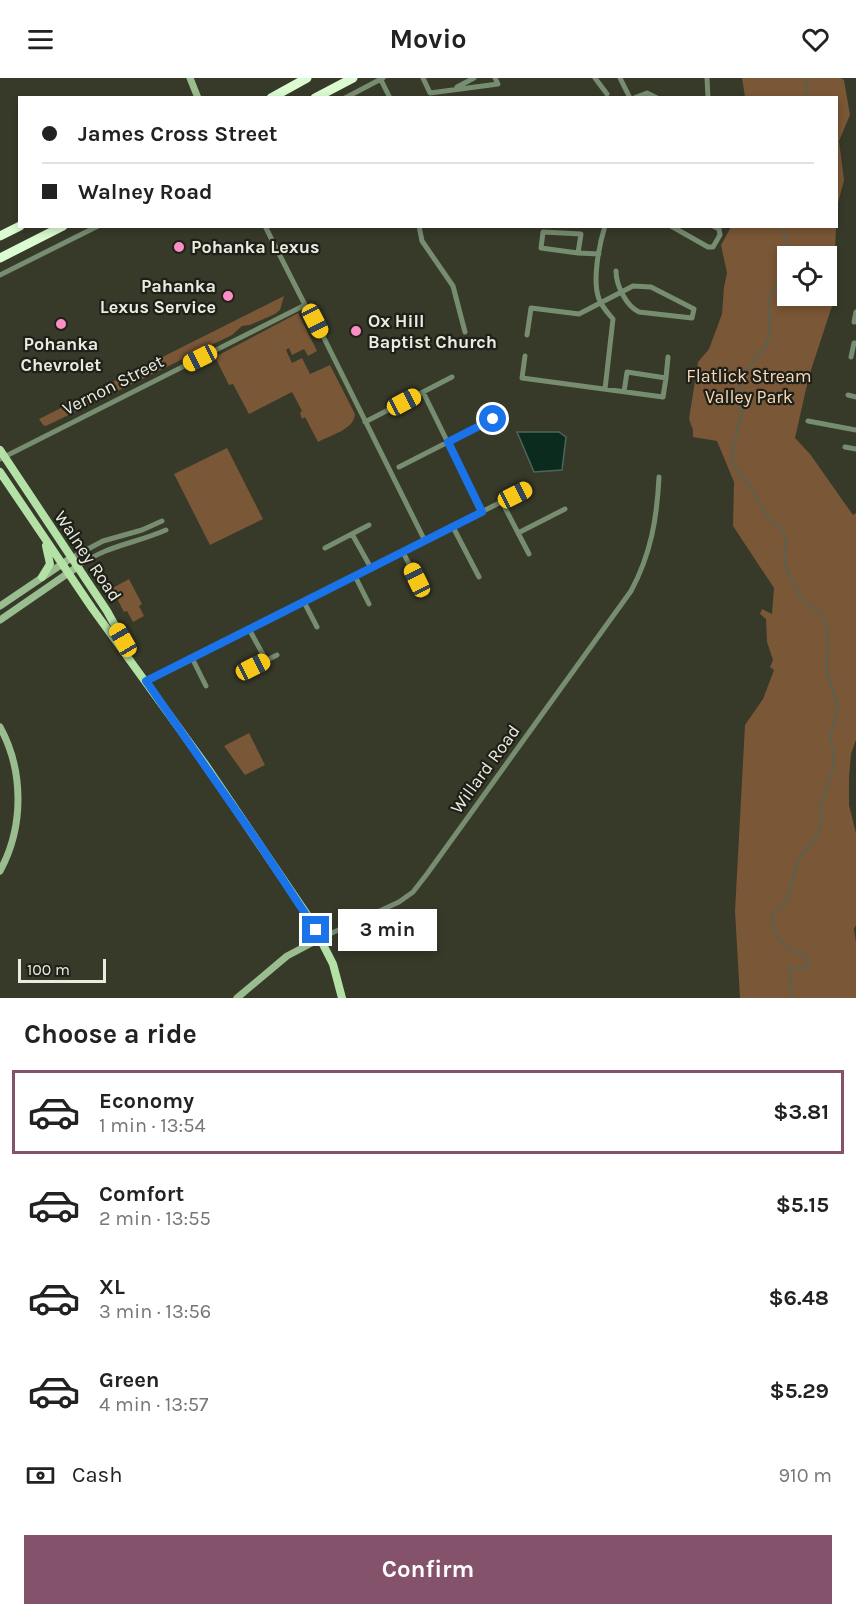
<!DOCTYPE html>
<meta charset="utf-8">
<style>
body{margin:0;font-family:Karla,sans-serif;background:#f2f2f2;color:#222;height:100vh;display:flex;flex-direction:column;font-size:22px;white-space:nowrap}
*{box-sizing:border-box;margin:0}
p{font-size:20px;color:#767676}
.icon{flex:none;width:33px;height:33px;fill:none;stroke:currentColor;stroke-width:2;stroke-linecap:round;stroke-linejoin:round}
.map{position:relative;height:920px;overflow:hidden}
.drawer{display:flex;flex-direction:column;background:#fff;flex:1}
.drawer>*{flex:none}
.top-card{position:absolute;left:18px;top:18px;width:820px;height:132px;border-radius:0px;box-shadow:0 3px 9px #0003;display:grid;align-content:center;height:132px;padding:0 24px;background:#fff}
.controls{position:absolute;left:777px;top:168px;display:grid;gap:12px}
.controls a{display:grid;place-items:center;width:60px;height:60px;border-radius:0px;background:#fff;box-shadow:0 3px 9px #0003;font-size:30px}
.scale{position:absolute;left:18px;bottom:15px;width:88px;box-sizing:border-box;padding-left:6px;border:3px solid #eaece1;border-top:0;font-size:16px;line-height:21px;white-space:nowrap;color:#eaece1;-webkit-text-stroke:4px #1f2018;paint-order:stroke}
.end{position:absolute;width:27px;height:27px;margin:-14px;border:8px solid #1a73e8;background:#fff;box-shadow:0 0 0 3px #fff}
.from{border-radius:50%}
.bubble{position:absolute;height:42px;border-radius:0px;background:#fff;box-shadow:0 3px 9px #0003;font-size:20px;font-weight:700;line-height:42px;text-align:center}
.car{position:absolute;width:18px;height:36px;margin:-18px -9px;border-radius:8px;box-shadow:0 0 4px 2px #0007;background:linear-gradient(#f5c518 24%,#345 0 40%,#f5c518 0 76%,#345 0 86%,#f5c518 0)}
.top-card b{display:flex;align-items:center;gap:21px;height:57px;font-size:22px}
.top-card b+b{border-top:2px solid #e0e0e0}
.top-card i{width:15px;height:15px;background:#222}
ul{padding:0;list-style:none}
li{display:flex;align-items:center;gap:18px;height:84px;margin:0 12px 9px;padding:0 12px;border:3px solid transparent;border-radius:0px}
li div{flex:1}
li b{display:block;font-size:22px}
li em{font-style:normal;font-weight:700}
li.on{border-color:#84536b}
li>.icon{width:54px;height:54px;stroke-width:1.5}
h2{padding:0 24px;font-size:27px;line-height:72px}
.pay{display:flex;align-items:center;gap:15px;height:66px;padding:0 24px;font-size:22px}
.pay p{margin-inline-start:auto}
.button{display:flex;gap:12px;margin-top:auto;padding:12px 24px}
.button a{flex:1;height:69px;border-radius:0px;background:#84536b;color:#fff;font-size:24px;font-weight:700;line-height:69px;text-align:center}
header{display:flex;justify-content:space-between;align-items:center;height:78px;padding:0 24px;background:#fff;font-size:27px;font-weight:700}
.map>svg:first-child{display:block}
.green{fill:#7a5736;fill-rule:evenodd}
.water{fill:#0c2b1f;stroke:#4f6559;stroke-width:1.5}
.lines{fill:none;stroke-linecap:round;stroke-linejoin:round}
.stream{stroke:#4f6559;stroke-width:1.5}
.street{stroke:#778d70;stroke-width:5}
.secondary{stroke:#99bd8f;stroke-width:7}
.primary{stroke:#b4e2a6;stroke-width:8}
.highway{stroke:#dbfcd1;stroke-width:9}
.route{stroke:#1a73e8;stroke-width:8}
.poi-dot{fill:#fb8fc5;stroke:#1f2018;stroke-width:2}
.labels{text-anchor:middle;stroke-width:4.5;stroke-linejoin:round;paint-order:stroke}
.poi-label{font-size:18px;font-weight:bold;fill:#eaece1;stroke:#1f2018;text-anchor:start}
.park-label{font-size:18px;fill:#fad8b9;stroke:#1f2018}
.street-label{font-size:18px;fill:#eaece1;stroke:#1f2018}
</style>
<header><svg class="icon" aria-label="menu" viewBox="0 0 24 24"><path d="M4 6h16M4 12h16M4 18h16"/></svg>Movio<svg class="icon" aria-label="heart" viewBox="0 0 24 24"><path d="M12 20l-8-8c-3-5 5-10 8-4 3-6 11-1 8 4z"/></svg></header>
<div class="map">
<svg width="856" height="920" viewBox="0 0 856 920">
<rect width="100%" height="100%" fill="#373929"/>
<path class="green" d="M742,0h99l3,2 6,35 -11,26 5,39 -7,27v-109l-92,-1z
M731,149h105l-3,76 -24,73 -14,62 15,16 43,61 3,-2v227l-5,14 -2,24v27l7,28v92l-2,4 2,13v56h-116l-5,-87 10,-186 18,-26 11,-29 -4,-3 3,-7 -6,-18 -1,-23 -6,-5 2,-5 10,5 2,-26 -41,-62 1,-44 -17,-41 -24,-4v-7l-4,-11 9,-57 11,-13 13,-35 2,-27 3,-14 -6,-28zM788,178h38v40h-38z
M284,218l-4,14 -5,4 -25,11 -8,1 -10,9 -186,91 -3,-1 -4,-6z
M298,235l19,38 -9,5 -4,-7 -12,6 -3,-7 -3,2 6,13 10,-5 8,16 20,-9 25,49c-1,16 -25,21 -37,28l-13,-25 -3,2 -2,-6 2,-2 -10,-19 -43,22 -16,-30 -4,1 -14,-28z
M227,370l36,71 -53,26 -36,-71z
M129,501l13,25 -3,2 5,10 -11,6 -6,-11 -3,1 -9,-17 -3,1 -3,-6z
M249,655l16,32 -20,10 -21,-29z"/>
<path class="water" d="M517,354h42l7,5 -4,33 -28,2z"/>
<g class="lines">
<path class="stream" d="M806,20l2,-20
M783,148l2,13 6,13 -1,4
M788,186l-6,15 -8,9 -6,13 2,31 -4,14 -24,31 -5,20 5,17 -9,32 -1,16 20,27 17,30 12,9 5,10 -2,21 3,11 14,28 20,16 5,11 2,15 -1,32 11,35 -7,28 3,30 -13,40v19l-5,12 -19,26 -10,40 -15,12c1,23 11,37 34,41l3,10 -8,4 -12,-1 4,30"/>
<path class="street" d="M380,0l10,20
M423,0l7,15 68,-9 -3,-6
M595,0l12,16
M620,0l10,20
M707,0l1,20
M457,9l17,-9
M345,20l38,-20
M634,20l13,-5 10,5
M265,148l40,79 7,9 113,227
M419,148l3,15 31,45 12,46
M605,148c-6,19 -13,55 -6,73 3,8 9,14 14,20l-8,70
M671,148l37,21h5l7,-12 -1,-6 -6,-3
M543,154l38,2 -3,19 -37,-5z
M578,175l21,1
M0,197l98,-49
M854,244l2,-10
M527,257l4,-27 48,6 54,-28 18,1 43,22 -2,9 -53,-6c-13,-6 -23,-27 -23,-41
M525,278l-3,22 141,19 3,-19 -39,-6 -3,20
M851,279l3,-14h2
M666,300l2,-21
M423,314l59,120
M848,317l8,2
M808,343l48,9
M365,344l87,-45
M845,369l11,2
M0,381l305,-154
M399,389l94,-48
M502,424l27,52
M453,449l26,50
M518,455l47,-24
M352,456l19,34
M325,470l44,-23
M403,474l14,28
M71,480l32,-17 39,-11 20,-9
M77,489c30,-22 57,-23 89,-37
M355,498l14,28
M304,524l13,25
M249,551l17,31
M192,580l14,28
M253,589l24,-12
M146,603l383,-193
M321,860l78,-36 14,-10 14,-18 204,-283c20,-37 26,-73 28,-114"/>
<path class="secondary" d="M190,0l8,20
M0,528l71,-48
M0,542l77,-53
M0,649c24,44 24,100 0,144
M237,920l50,-42 34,-18"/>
<path class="primary" d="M0,372l107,161 22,40
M0,394l92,136 113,156 105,155 23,45 9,34
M42,499l8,-13 -4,-18"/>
<path class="highway" d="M271,20l36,-20
M315,20l38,-20
M0,158l20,-10
M0,180l63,-32"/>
</g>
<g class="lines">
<path class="route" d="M316,852l-54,-82 -116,-167 336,-169 -34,-70 45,-23"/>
</g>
<g class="poi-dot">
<circle cx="179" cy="169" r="6"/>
<circle cx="228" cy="218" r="6"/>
<circle cx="61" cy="246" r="6"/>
<circle cx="356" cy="253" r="6"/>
</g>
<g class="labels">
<g class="poi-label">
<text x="191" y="175">Pohanka Lexus</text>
<text x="216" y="214" text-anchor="end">Pahanka<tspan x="216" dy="21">Lexus Service</tspan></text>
<text x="368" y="249">Ox Hill<tspan x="368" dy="21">Baptist Church</tspan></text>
<text x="61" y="272" text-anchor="middle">Pohanka<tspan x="61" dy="21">Chevrolet</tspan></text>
</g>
<g class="park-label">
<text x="749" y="304">Flatlick Stream<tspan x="749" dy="21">Valley Park</tspan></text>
</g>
<g class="street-label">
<text transform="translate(113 307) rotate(-27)" y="6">Vernon Street</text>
<text transform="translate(88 478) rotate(56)" y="6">Walney Road</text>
<text transform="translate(485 691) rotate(-54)" y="6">Willard Road</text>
</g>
</g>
</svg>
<div class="controls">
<a><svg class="icon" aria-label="locate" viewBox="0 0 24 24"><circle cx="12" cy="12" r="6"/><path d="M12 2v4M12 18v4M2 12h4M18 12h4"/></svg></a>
</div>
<div class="scale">100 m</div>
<i class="end from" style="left:493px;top:341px"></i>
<i class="end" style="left:316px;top:852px"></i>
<div class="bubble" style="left:338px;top:831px;width:99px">3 min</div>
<i class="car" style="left:315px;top:243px;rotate:153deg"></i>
<i class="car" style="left:200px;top:280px;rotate:243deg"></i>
<i class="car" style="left:404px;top:324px;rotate:62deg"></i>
<i class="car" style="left:515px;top:417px;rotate:63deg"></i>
<i class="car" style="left:417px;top:502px;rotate:334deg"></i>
<i class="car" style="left:123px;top:562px;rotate:330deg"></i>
<i class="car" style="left:253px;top:589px;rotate:63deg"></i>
<div class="top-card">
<b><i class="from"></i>James Cross Street</b>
<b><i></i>Walney Road</b>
</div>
</div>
<section class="drawer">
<h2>Choose a ride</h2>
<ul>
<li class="on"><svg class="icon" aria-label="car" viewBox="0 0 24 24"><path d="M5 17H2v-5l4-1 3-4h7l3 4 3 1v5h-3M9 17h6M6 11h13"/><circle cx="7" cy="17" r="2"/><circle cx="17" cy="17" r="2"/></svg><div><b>Economy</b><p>1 min · 13:54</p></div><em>$3.81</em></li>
<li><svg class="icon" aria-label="car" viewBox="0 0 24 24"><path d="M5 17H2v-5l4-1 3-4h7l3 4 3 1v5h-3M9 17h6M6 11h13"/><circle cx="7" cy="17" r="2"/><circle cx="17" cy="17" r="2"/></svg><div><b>Comfort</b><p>2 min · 13:55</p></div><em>$5.15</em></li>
<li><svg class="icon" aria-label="car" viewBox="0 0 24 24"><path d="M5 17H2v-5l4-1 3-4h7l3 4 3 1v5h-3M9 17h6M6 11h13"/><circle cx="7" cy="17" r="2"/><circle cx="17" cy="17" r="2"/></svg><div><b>XL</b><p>3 min · 13:56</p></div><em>$6.48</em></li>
<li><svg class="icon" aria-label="car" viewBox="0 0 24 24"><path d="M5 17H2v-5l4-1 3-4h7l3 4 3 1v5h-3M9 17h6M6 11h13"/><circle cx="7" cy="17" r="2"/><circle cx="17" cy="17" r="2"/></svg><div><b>Green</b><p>4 min · 13:57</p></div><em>$5.29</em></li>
</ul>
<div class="pay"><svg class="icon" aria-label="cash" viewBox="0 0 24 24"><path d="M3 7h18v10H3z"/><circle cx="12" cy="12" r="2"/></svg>Cash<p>910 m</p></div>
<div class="button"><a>Confirm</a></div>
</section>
